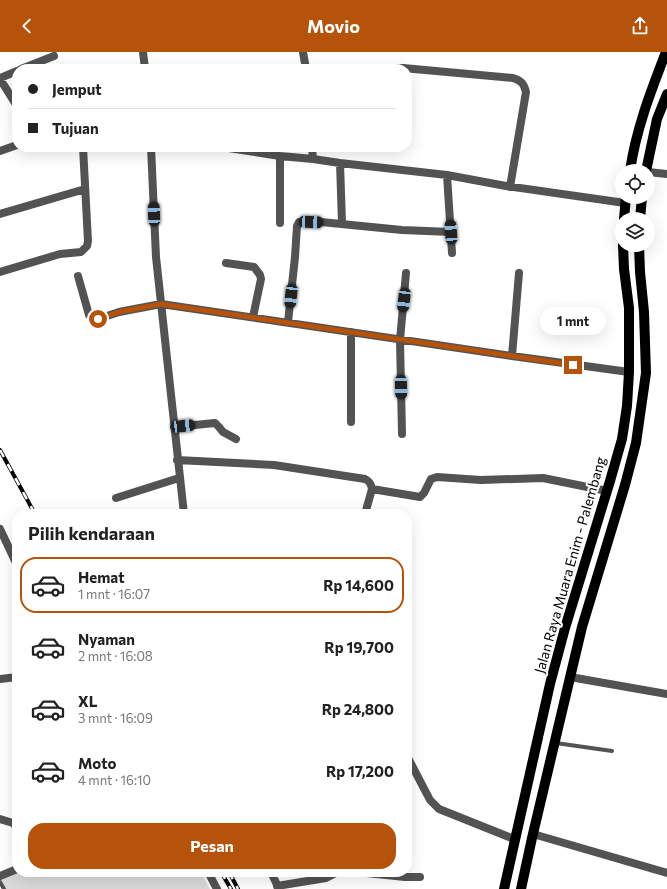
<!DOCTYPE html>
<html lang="id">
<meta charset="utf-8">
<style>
body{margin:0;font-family:Commissioner,sans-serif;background:#f2f2f2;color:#222;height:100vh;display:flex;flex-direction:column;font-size:15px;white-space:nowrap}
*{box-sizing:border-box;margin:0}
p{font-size:13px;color:#767676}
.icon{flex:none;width:22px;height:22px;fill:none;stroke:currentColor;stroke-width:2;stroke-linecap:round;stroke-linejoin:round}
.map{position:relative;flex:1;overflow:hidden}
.side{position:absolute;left:12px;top:457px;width:400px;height:368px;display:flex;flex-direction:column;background:#fff;border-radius:16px;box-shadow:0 4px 16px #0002}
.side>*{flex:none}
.top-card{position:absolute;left:12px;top:12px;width:400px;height:88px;border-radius:16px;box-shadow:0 4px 16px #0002;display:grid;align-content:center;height:88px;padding:0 16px;background:#fff}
.tools{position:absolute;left:615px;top:112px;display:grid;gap:8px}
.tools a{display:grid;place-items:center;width:40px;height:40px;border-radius:50%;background:#fff;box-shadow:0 4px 16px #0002;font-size:20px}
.end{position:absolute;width:18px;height:18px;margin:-9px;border:5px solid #b45309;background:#fff;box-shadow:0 0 0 2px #fff}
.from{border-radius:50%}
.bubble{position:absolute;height:28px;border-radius:14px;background:#fff;box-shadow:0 4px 16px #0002;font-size:13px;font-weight:700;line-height:28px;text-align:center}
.car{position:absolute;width:12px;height:24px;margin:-12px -6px;border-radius:5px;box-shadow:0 0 3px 1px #0007;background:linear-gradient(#222 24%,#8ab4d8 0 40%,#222 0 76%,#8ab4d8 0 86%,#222 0)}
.top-card b{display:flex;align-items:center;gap:14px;height:38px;font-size:15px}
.top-card b+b{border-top:1px solid #e0e0e0}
.top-card i{width:10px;height:10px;background:#222}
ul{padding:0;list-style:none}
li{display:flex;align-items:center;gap:12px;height:56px;margin:0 8px 6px;padding:0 8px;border:2px solid transparent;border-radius:16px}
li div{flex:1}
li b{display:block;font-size:15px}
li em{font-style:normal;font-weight:700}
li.current{border-color:#b45309}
li>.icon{width:36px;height:36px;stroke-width:1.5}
h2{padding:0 16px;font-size:18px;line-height:48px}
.primary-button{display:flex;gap:8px;margin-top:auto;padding:8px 16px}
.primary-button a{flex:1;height:46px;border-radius:16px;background:#b45309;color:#fff;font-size:16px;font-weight:700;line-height:46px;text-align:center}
header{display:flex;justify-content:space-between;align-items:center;height:52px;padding:0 16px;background:#b45309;color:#fff;font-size:18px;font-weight:700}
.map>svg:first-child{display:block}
.green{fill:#dadada}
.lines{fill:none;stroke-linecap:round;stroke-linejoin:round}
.service{stroke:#535353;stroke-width:4}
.minor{stroke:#535353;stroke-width:8}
.primary{stroke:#000;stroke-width:10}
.rail-casing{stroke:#000;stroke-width:4}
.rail{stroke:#fff;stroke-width:2.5;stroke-dasharray:8;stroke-linecap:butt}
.route{stroke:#b45309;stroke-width:5}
.labels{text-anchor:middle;stroke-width:4;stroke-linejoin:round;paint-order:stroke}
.street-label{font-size:14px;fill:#000;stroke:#fff}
</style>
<header><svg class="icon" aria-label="back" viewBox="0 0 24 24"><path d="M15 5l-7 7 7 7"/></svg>Movio<svg class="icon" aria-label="share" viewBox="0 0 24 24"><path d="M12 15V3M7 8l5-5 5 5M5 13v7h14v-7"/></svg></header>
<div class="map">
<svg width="667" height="837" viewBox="0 0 667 837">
<rect width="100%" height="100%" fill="#fff"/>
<path class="green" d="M17,820h184l9,17h-205l-5,-10z"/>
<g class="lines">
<path class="service" d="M556,691l56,8
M0,830l4,7"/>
<path class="minor" d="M143,0l2,17
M303,0l3,17
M21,17l33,-13
M365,17l38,-1 110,10c9,3 11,6 13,14l-16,95
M0,26l17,-7
M0,27l17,27
M151,95l5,110 28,257
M222,95l58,9 33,3 27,4 107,12 59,11 119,17
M312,95l1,12
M0,99l17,-6
M340,111l2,60
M648,120l19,2
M447,123l5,78
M0,162l85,-25
M280,171v-67
M226,211l28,4 6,8 1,4 -8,38
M0,220l60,-18 21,-2 6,-6 1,-5 -5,-94
M78,224l11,39 4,3 5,1 21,-7 42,-8 351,52 117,16
M288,270l7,-65 2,-31 2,-4h22l81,8 49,2
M351,280v90
M512,304l7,-83
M174,375l41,-4 4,4 4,5 13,7
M402,382l-2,-94 6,-67
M177,408l97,5 91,14c4,2 6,4 7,10l-7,25
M372,437l48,8 4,-4 7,-14 6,-2 44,3 62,-2 64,13
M116,446l63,-20
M0,477l17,36
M570,625l97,17
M0,627l17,-2
M407,704l23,44 9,9 75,30
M0,767l13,4 4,5
M533,782l134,39
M208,820l9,17
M271,820l8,17
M357,820l48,5h15
M0,824l17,-7
M277,834l49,-8 12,-6"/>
<path class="primary" d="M630,119c6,-42 21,-80 36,-119
M646,119l11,-52 10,-25
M624,167l2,-22
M640,167l2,-22
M504,837l46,-205 15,-56 45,-147 12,-42 5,-33 2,-34v-64l-5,-39 -1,-24
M521,837l11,-51 50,-211 43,-142 11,-42 10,-70 -2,-61 -4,-40 -1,-27"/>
<g class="rail-casing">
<path id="rail" d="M0,398l35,64
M221,820l10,17
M229,820l9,17"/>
</g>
<use href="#rail" class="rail"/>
</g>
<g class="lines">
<path class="route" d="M98,267l21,-7 42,-8 412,61"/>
</g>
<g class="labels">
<g class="street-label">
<text transform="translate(570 513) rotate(-74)" y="5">Jalan Raya Muara Enim - Palembang</text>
</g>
</g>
</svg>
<div class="tools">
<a><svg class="icon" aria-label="locate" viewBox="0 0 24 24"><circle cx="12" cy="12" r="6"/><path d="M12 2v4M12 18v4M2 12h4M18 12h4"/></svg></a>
<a><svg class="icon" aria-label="layers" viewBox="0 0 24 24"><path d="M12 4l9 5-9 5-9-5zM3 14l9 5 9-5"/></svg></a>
</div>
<i class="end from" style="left:98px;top:267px"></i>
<i class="end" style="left:573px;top:313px"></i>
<div class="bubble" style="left:540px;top:255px;width:66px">1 mnt</div>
<i class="car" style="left:154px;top:162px;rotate:358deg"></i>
<i class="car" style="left:311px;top:170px;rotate:92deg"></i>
<i class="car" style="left:451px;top:180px;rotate:356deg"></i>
<i class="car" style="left:291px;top:244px;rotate:186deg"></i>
<i class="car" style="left:404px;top:248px;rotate:187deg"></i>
<i class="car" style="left:401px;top:335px;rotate:179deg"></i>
<i class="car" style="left:183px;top:374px;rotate:84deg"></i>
<div class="top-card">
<b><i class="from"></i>Jemput</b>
<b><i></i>Tujuan</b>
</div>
<section class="side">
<h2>Pilih kendaraan</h2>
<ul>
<li class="current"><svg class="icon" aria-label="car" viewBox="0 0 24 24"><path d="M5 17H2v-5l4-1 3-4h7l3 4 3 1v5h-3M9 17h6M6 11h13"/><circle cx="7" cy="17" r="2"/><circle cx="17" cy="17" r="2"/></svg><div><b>Hemat</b><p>1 mnt · 16:07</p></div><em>Rp 14,600</em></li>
<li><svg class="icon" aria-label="car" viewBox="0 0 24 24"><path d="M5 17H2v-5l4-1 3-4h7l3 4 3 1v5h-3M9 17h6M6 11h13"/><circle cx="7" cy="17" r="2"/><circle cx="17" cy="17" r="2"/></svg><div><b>Nyaman</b><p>2 mnt · 16:08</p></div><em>Rp 19,700</em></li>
<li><svg class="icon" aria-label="car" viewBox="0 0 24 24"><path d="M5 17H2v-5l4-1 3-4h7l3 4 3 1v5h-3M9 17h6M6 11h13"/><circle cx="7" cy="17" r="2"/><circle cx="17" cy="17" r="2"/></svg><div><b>XL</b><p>3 mnt · 16:09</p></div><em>Rp 24,800</em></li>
<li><svg class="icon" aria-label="car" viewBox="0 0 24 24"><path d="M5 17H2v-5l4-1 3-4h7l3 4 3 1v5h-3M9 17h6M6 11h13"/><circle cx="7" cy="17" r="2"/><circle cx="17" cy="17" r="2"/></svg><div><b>Moto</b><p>4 mnt · 16:10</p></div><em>Rp 17,200</em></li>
</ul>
<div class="primary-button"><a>Pesan</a></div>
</section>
</div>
